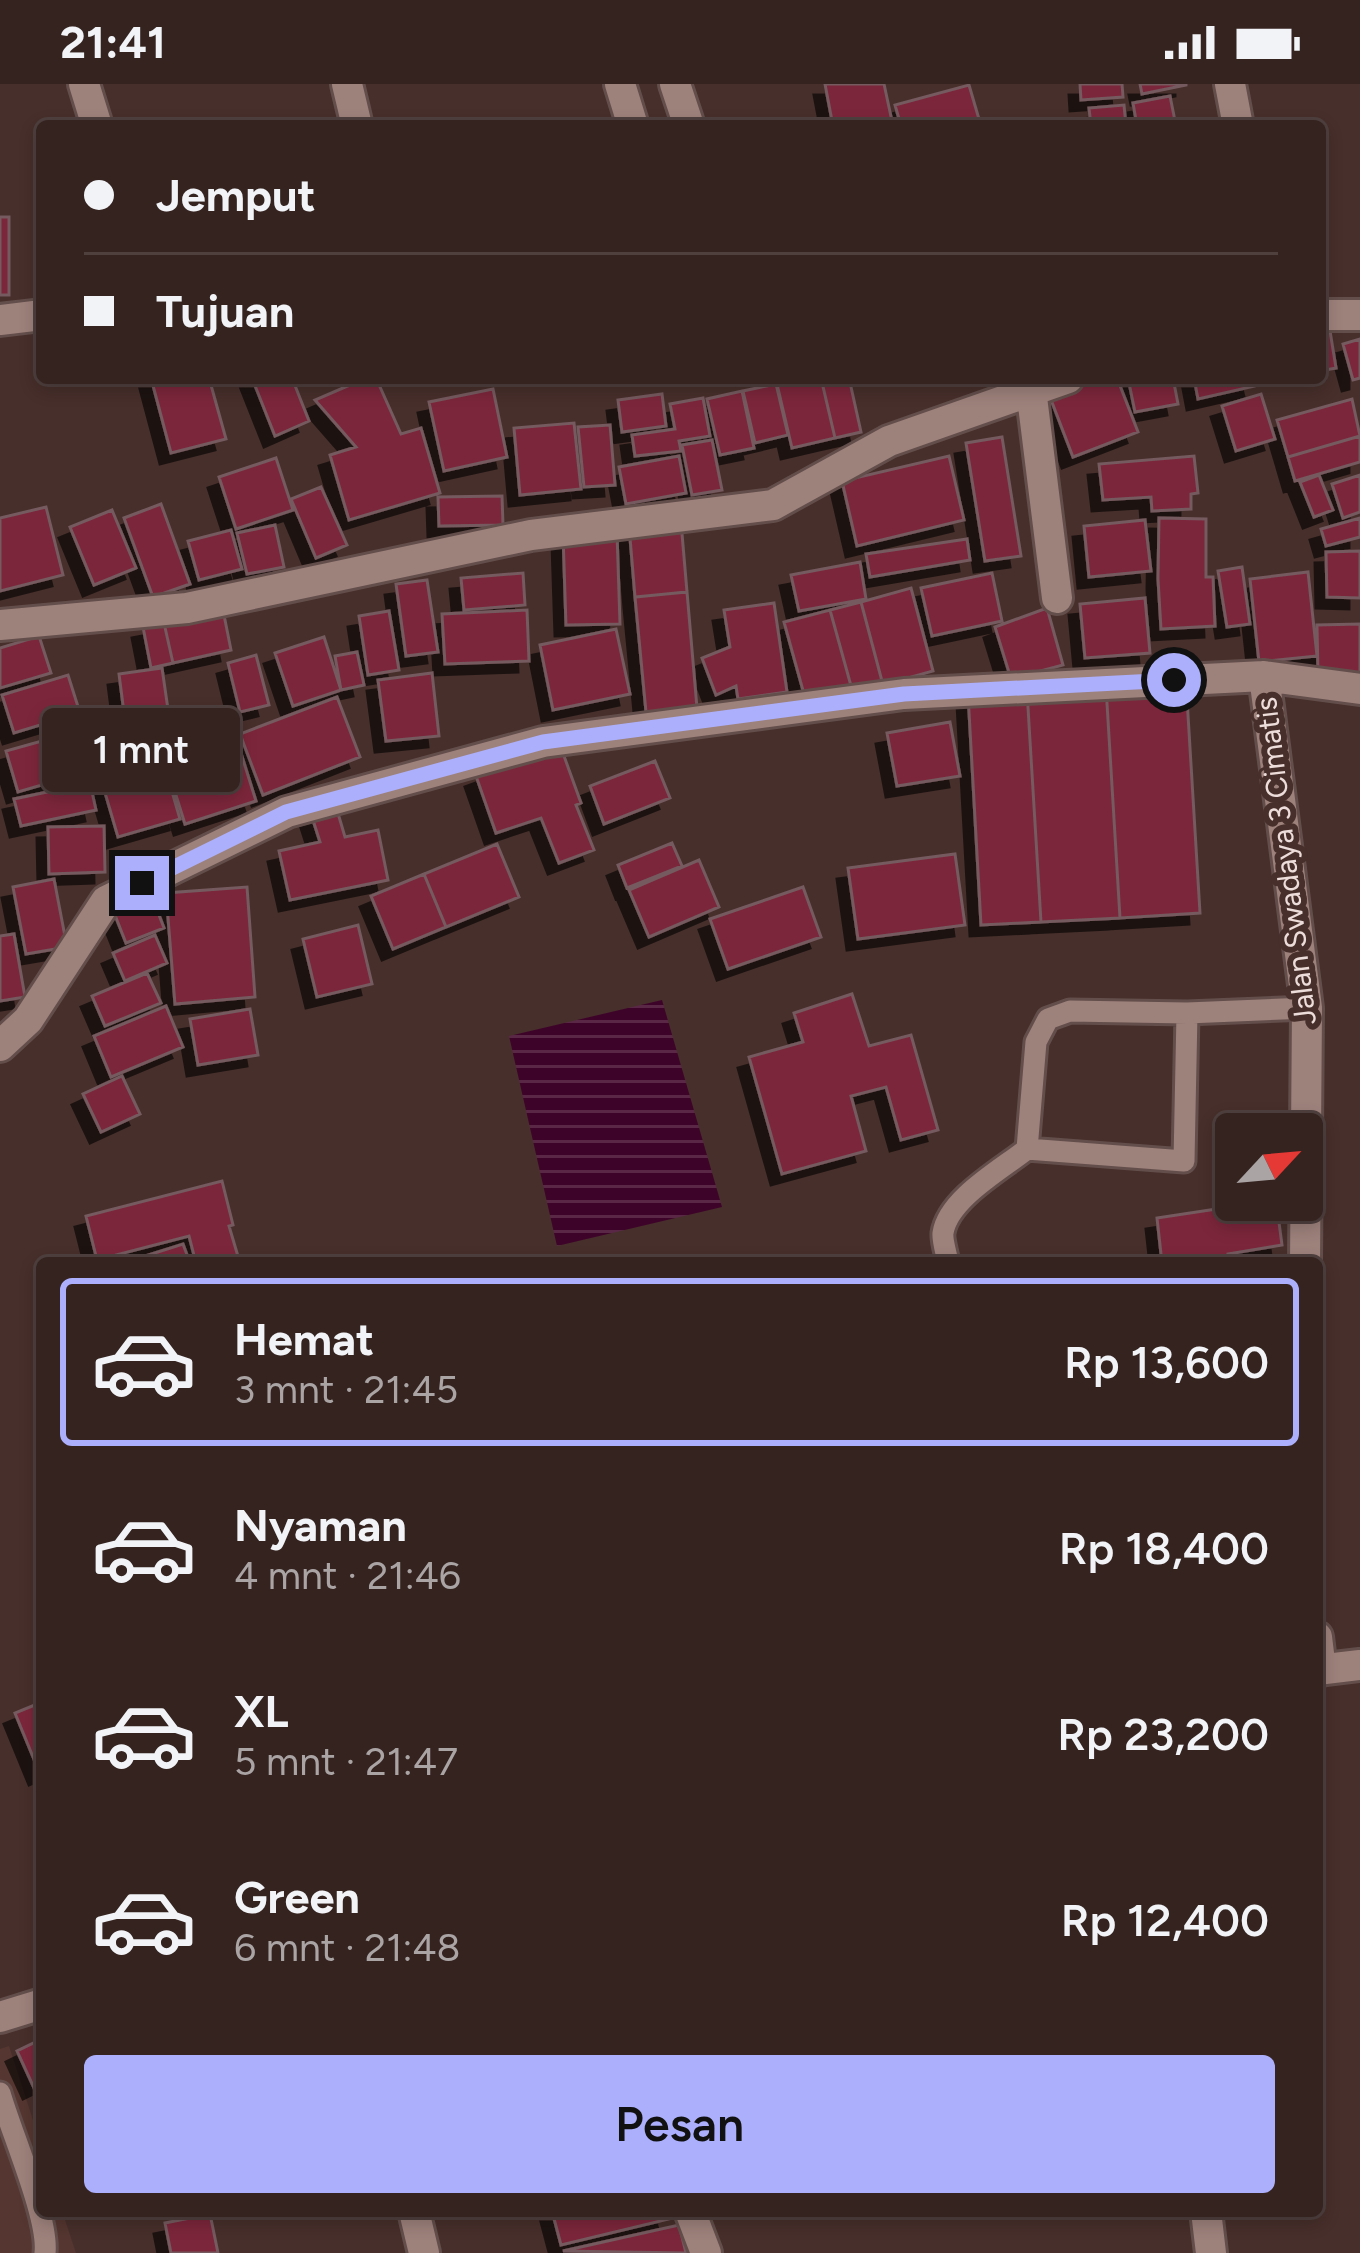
<!DOCTYPE html>
<html lang="id">
<meta charset="utf-8">
<style>
body{margin:0;font-family:Figtree,sans-serif;background:#402f2d;color:#f1f3f6;height:100vh;display:flex;flex-direction:column;font-size:45px;white-space:nowrap}
*{box-sizing:border-box;margin:0}
p{font-size:39px;color:#aaa4a5}
.icon{flex:none;width:66px;height:66px;fill:none;stroke:currentColor;stroke-width:2;stroke-linecap:round;stroke-linejoin:round}
.map{position:relative;flex:1;overflow:hidden}
.side{position:absolute;left:36px;top:1173px;width:1287px;height:960px;display:flex;flex-direction:column;background:#352320;border-radius:12px;box-shadow:0 6px 18px #0003,0 0 0 3px #4f403e}
.side>*{flex:none}
.guide{position:absolute;left:36px;top:36px;width:1290px;height:264px;border-radius:12px;box-shadow:0 6px 18px #0003,0 0 0 3px #4f403e;display:grid;align-content:center;height:264px;padding:0 48px;background:#352320}
.needle{width:78px;rotate:64deg}
.tools{position:absolute;left:1215px;top:1029px;display:grid;gap:24px}
.tools a{display:grid;place-items:center;width:108px;height:108px;border-radius:12px;background:#352320;box-shadow:0 6px 18px #0003,0 0 0 3px #4f403e;font-size:60px}
.end{position:absolute;width:54px;height:54px;margin:-27px;border:15px solid #acaffb;background:#111;box-shadow:0 0 0 6px #111}
.from{border-radius:50%}
.bubble{position:absolute;height:84px;border-radius:12px;background:#352320;box-shadow:0 6px 18px #0003,0 0 0 3px #4f403e;font-size:39px;font-weight:600;line-height:84px;text-align:center}
.guide b{display:flex;align-items:center;gap:42px;height:114px;font-size:45px}
.guide b+b{border-top:3px solid #4f403e}
.guide i{width:30px;height:30px;background:#f1f3f6}
ul{padding:21px 0 0;list-style:none}
li{display:flex;align-items:center;gap:36px;height:168px;margin:0 24px 18px;padding:0 24px;border:6px solid transparent;border-radius:12px}
li div{flex:1}
li b{display:block;font-size:45px}
li em{font-style:normal;font-weight:600}
li.on{border-color:#acaffb}
li>.icon{width:108px;height:108px;stroke-width:1.5}
.button{display:flex;gap:24px;margin-top:auto;padding:24px 48px}
.button a{flex:1;height:138px;border-radius:12px;background:#acaffb;color:#111;font-size:48px;font-weight:600;line-height:138px;text-align:center}
.status{display:flex;justify-content:space-between;align-items:center;height:84px;padding:0 60px;background:#352320;direction:ltr}
.status svg{height:33px;fill:currentColor}
.map>svg:first-child{display:block}
.built{fill:#553630}
.water{fill:url(#water-rules)}
.building{fill:#7c253b;stroke:#755a5e;stroke-width:3;filter:url(#shadow)}
.lines{fill:none;stroke-linecap:round;stroke-linejoin:round}
.lane-casing{stroke:#634e4b;stroke-width:27}
.street-casing{stroke:#634e4b;stroke-width:36}
.secondary-casing{stroke:#634e4b;stroke-width:36}
.lane{stroke:#9d817b;stroke-width:21}
.street{stroke:#9d817b;stroke-width:30}
.secondary{stroke:#9d817b;stroke-width:30}
.route{stroke:#acaffb;stroke-width:15}
.labels{text-anchor:middle;stroke-width:12;stroke-linejoin:round;paint-order:stroke}
.street-label{font-size:30px;fill:#edddda;stroke:#472f2b}
</style>
<div class="status"><b>21:41</b><svg viewBox="0 0 49 12"><path d="M0 12V9h3v3zM5 12V6h3v6zM10 12V3h3v9zM15 12V0h3v12zM26 1h20v11H26zM47 4h2v5h-2z"/></svg></div>
<div class="map">
<svg width="1360" height="2169" viewBox="0 0 1360 2169">
<defs>
<pattern id="water-rules" width="6" height="5" patternUnits="userSpaceOnUse" patternTransform="scale(3)"><rect width="6" height="5" fill="#3e0329"/><path d="M0 2.5h6" fill="none" stroke="#5a2747"/></pattern>
<filter id="shadow"><feDropShadow dx="-11" dy="11" stdDeviation="0" flood-color="#0009"/></filter>
</defs>
<rect width="100%" height="100%" fill="#472f2b"/>
<path class="built" d="M9,1962l33,102v63h20l14,42h-76v-204z"/>
<path class="water" d="M662,916l60,207 -165,39 -48,-210z"/>
<path class="building" d="M825,0h59l9,42h-60z
M1080,0h42l1,13 -42,3z
M1140,0h46v1l-44,9z
M969,1l12,41h-80l-6,-21z
M1170,12l6,30h-39l-4,-23z
M1124,21l2,21h-35l-2,-18z
M0,133h9v78h-9z
M1330,247l6,37 -16,3v-38z
M1360,255v39l-7,2 -10,-36z
M151,294h58l17,61 -55,14z
M252,294h40l17,43 -34,15z
M366,294h10l25,56 20,-6 19,65 -91,27 -19,-65 26,-8 -41,-47z
M806,294h15l14,60 -43,10 -15,-64z
M821,294h28l12,54 -26,6z
M1098,294h19l21,54 -65,25 -23,-60z
M1128,294h45l5,26 -43,8z
M1194,294h59l2,8 -57,13z
M776,300l12,51 -33,8 -12,-52z
M493,305l14,68 -63,14 -15,-69z
M742,307l12,57 -34,7 -13,-56z
M662,310l4,32 -44,6 -4,-32z
M1261,310l14,45 -39,12 -14,-45z
M703,314l7,38 -31,5 2,10 -46,5 -3,-21 43,-6 -5,-25z
M1352,315l8,37 -72,21 -11,-37z
M574,339l7,66 -61,6 -6,-67z
M610,341l5,60 -31,2 -6,-60z
M1360,352v26l-65,19 -7,-24z
M1002,353l19,119 -36,5 -19,-118z
M712,356l10,50 -30,5 -10,-50z
M679,372l7,37 -60,11 -7,-37z
M949,372l15,64 -107,26 -15,-65z
M1194,372l4,37 -7,1v15l-39,2 -1,-14 -48,3 -4,-36z
M276,374l17,52 -57,19 -17,-52z
M1319,391l14,35 -19,7 -14,-35z
M1360,391v37l-17,6 -11,-34z
M321,403l26,58 -31,13 -25,-59z
M502,412l1,29 -64,1 -1,-29z
M161,420l29,80 -37,13 -29,-79z
M46,423l17,68 -63,16v-73z
M112,426l24,58 -42,17 -24,-58z
M1159,434l47,1v58h7l2,49 -54,3 -3,-50z
M1360,434v19l-34,9 -5,-17z
M1145,436l6,51 -62,6 -5,-51z
M681,438l6,70 -52,5 -6,-71z
M275,441l9,42 -37,7 -10,-41z
M231,446l11,39 -43,11 -11,-39z
M617,449l3,91 -54,1 -3,-91z
M967,455l3,21 -100,17 -4,-23z
M1360,467v47l-33,-1 -1,-45z
M860,478l6,37 -67,12 -8,-36z
M1242,483l8,57 -23,3 -9,-56z
M1308,488l9,84 -58,6 -9,-83z
M523,489l2,32 -61,5 -3,-32z
M992,489l10,48 -70,15 -11,-48z
M427,496l11,72 -32,4 -10,-72z
M911,504l22,83 -50,14 -22,-83z
M687,508l10,116 -51,4 -11,-115z
M1145,514l5,55 -65,5 -5,-54z
M861,518l22,83 -30,8 -23,-83z
M774,519l13,89 -49,7 -2,-13 -20,9 -14,-37 28,-11 -6,-37z
M1047,524l16,57 -52,14 -16,-52z
M223,526l8,40 -58,13 -9,-40z
M527,526l2,51 -84,3 -3,-50z
M830,526l23,83 -46,12 -23,-83z
M389,527l10,59 -31,5 -9,-59z
M164,539l9,40 -22,5 -8,-41z
M1360,540v50h-42l-1,-49z
M616,545l14,65 -77,16 -13,-65z
M39,552l12,37 -51,15v-40z
M324,553l17,53 -48,16 -18,-53z
M357,568l7,33 -23,5 -6,-34z
M256,571l13,50 -29,7 -12,-49z
M162,584l9,62 -44,6 -8,-62z
M432,589l7,63 -53,5 -8,-61z
M68,591l12,38 -66,20 -12,-38z
M1186,598l14,231 -80,5 -14,-231z
M1106,603l14,231 -79,4 -14,-231z
M1027,607l14,231 -60,3 -13,-231z
M337,613l23,60 -97,38 -23,-61z
M950,638l10,54 -63,10 -10,-53z
M81,646l12,40 -75,22 -12,-41z
M235,650l21,67 -71,23 -21,-67z
M158,660l22,75 -62,18 -22,-75z
M560,661l21,58 -5,2 18,45 -35,13 -18,-45 -45,15 -20,-57z
M655,677l15,37 -66,26 -14,-38z
M90,699l6,27 -75,16 -7,-27z
M337,726l8,27 33,-7 10,50 -98,20 -11,-49 41,-9 -8,-25z
M104,742l1,46 -56,2 -1,-47z
M672,759l10,23 -55,22 -9,-23z
M497,760l22,53 -73,30 -22,-53z
M955,770l10,71 -107,14 -10,-71z
M699,776l20,47 -70,30 -20,-47z
M424,790l22,53 -53,22 -22,-53z
M54,795l13,68 -41,7 -13,-67z
M247,803l8,110 -80,7 -9,-111z
M803,803l18,50 -93,32 -18,-50z
M149,805l15,39 -38,15 -15,-38z
M358,841l14,59 -55,13 -14,-58z
M14,850l11,63 -25,4v-65z
M155,851l12,28 -42,18 -12,-28z
M147,889l14,30 -56,23 -13,-30z
M852,910l17,52 42,-11 27,95 -37,10 -15,-53 -35,9 15,55 -84,23 -33,-117 54,-15 -9,-29z
M166,922l17,41 -72,30 -17,-41z
M250,925l8,46 -60,10 -8,-46z
M122,992l18,38 -39,18 -18,-38z
M222,1097l11,44 -4,1 11,37h-44l-7,-27 -92,24 -11,-44z
M1276,1116l6,45 -54,9 1,9h-67l-5,-45z
M183,1160l7,19h-67z
M42,1618v71l-2,1 -25,-61z
M42,1955v45l-8,4 -17,-37z
M552,2127h115l2,8 -108,26z
M210,2130l8,39h-47l-6,-30z
M679,2141l7,28 -123,-2z"/>
<g class="lines">
<g class="lane-casing">
<path id="lane" d="M1027,1065l9,-107 12,-23 22,-8 117,2 120,-5
M948,1179c-1,-8 -6,-22 -5,-30 5,-34 59,-64 84,-84l157,12 3,-148
M0,2009c11,39 49,125 45,160"/>
</g>
<g class="street-casing">
<path id="street" d="M84,0l13,42
M347,0l10,42
M620,0l13,42
M675,0l14,42
M1230,0l8,42
M1320,231h40
M0,236l42,-5
M1031,305l26,209
M0,541l187,-17 344,-73 242,-30 116,-64 179,-63
M1264,592l43,332 -2,255
M0,962l28,-26 78,-119 181,-89 256,-70 361,-48 360,-18 96,13
M1317,1553l4,33
M414,2127l10,42
M690,2127l16,42
M1206,2127l5,42"/>
</g>
<g class="secondary-casing">
<path id="secondary" d="M1317,1586l43,-5
M0,1933l42,-13"/>
</g>
<use href="#lane" class="lane"/>
<use href="#street" class="street"/>
<use href="#secondary" class="secondary"/>
</g>
<g class="lines">
<path class="route" d="M142,799l144,-71 257,-70 361,-48 270,-14"/>
</g>
<g class="labels">
<g class="street-label">
<text transform="translate(1286 777) rotate(-97)" y="10">Jalan Swadaya 3 Cimatis</text>
</g>
</g>
</svg>
<div class="tools">
<a><svg class="needle" viewBox="-14 -14 28 28"><path d="M0-13l5 13h-10z" fill="#e53935"/><path d="M0 13l5-13h-10z" fill="#aaa4a5"/></svg></a>
</div>
<i class="end from" style="left:1174px;top:596px"></i>
<i class="end" style="left:142px;top:799px"></i>
<div class="bubble" style="left:42px;top:624px;width:198px">1 mnt</div>
<div class="guide">
<b><i class="from"></i>Jemput</b>
<b><i></i>Tujuan</b>
</div>
<section class="side">
<ul>
<li class="on"><svg class="icon" aria-label="car" viewBox="0 0 24 24"><path d="M5 17H2v-5l4-1 3-4h7l3 4 3 1v5h-3M9 17h6M6 11h13"/><circle cx="7" cy="17" r="2"/><circle cx="17" cy="17" r="2"/></svg><div><b>Hemat</b><p>3 mnt · 21:45</p></div><em>Rp 13,600</em></li>
<li><svg class="icon" aria-label="car" viewBox="0 0 24 24"><path d="M5 17H2v-5l4-1 3-4h7l3 4 3 1v5h-3M9 17h6M6 11h13"/><circle cx="7" cy="17" r="2"/><circle cx="17" cy="17" r="2"/></svg><div><b>Nyaman</b><p>4 mnt · 21:46</p></div><em>Rp 18,400</em></li>
<li><svg class="icon" aria-label="car" viewBox="0 0 24 24"><path d="M5 17H2v-5l4-1 3-4h7l3 4 3 1v5h-3M9 17h6M6 11h13"/><circle cx="7" cy="17" r="2"/><circle cx="17" cy="17" r="2"/></svg><div><b>XL</b><p>5 mnt · 21:47</p></div><em>Rp 23,200</em></li>
<li><svg class="icon" aria-label="car" viewBox="0 0 24 24"><path d="M5 17H2v-5l4-1 3-4h7l3 4 3 1v5h-3M9 17h6M6 11h13"/><circle cx="7" cy="17" r="2"/><circle cx="17" cy="17" r="2"/></svg><div><b>Green</b><p>6 mnt · 21:48</p></div><em>Rp 12,400</em></li>
</ul>
<div class="button"><a>Pesan</a></div>
</section>
</div>
